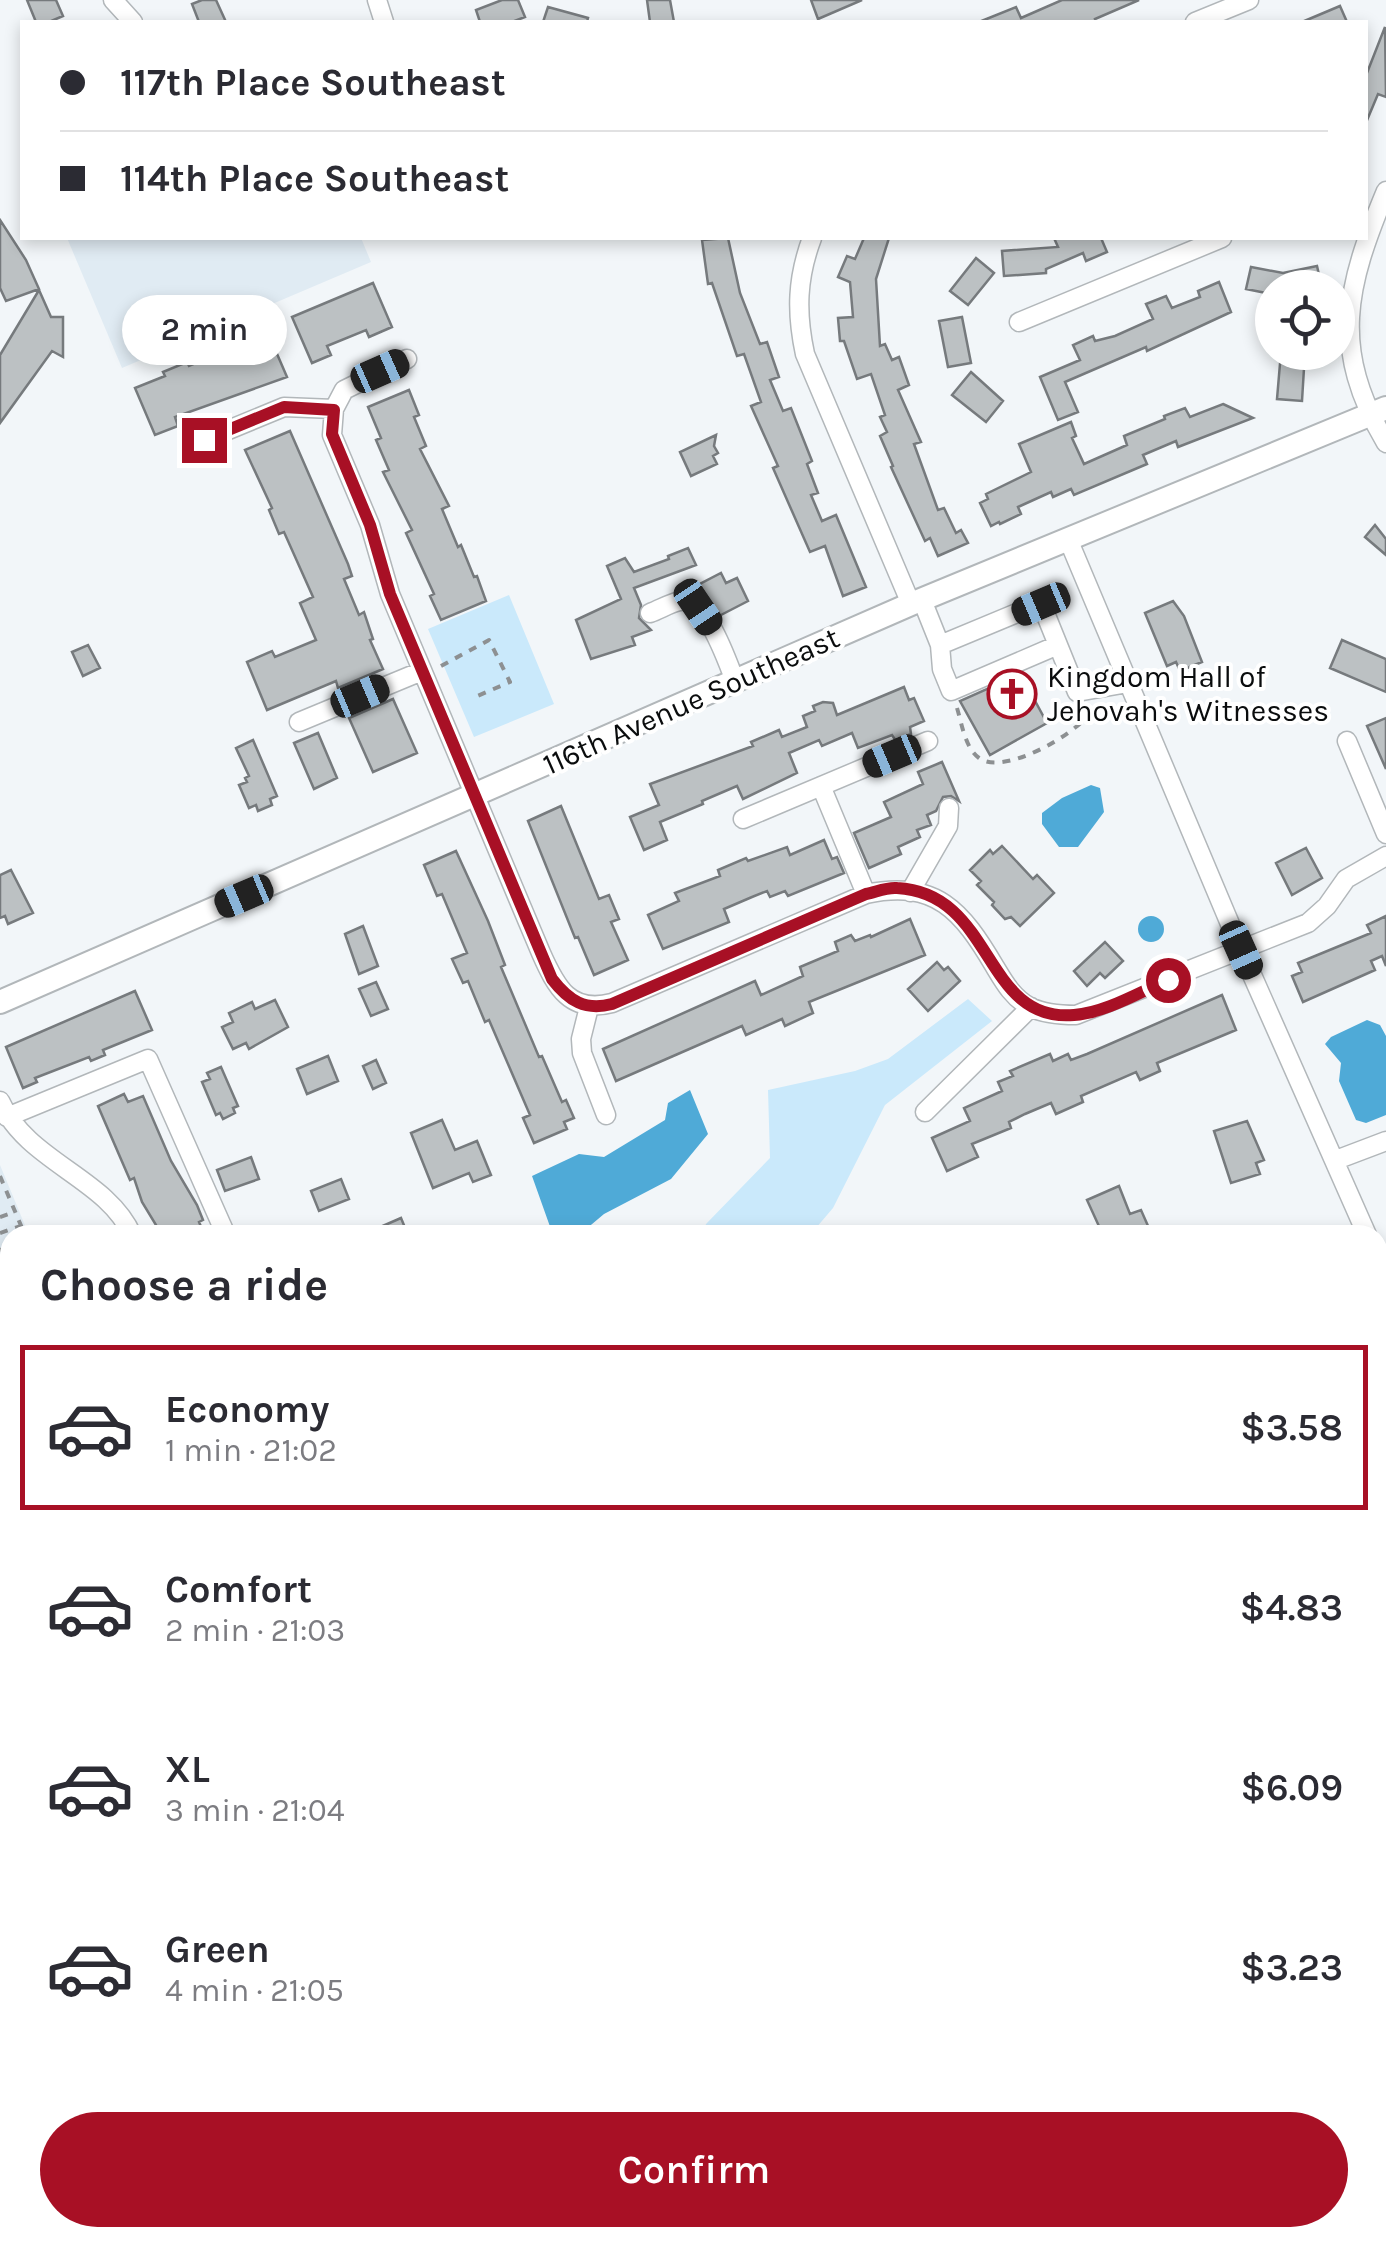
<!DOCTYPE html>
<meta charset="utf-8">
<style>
body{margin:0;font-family:Karla,sans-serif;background:#f2f2f3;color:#2b2b33;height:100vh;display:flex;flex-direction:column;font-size:38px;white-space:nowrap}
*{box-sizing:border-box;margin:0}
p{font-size:32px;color:#7c7c81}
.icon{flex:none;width:55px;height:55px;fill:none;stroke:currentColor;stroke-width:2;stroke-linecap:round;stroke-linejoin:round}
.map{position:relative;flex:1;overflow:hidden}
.details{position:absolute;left:0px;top:1225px;width:1388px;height:1022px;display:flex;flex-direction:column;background:#fff;border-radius:30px 30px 0 0;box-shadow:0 5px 15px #0003}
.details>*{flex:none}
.guide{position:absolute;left:20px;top:20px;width:1348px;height:220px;border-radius:0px;box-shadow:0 5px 15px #0003;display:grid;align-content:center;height:220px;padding:0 40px;background:#fff}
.controls{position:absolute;left:1255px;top:270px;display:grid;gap:20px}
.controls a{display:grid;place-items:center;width:100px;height:100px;border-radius:50%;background:#fff;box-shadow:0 5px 15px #0003;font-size:50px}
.end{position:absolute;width:45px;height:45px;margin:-22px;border:12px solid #a81025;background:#fff;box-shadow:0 0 0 5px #fff}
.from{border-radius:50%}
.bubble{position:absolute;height:70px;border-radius:35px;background:#fff;box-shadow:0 5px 15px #0003;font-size:32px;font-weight:600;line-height:70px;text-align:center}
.car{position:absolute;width:30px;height:60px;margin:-30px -15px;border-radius:12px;box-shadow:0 0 8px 2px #0007;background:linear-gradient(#222 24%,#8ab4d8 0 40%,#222 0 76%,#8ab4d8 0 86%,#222 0)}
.guide b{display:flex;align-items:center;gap:35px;height:95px;font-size:38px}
.guide b+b{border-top:2px solid #e1e1e2}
.guide i{width:25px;height:25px;background:#2b2b33}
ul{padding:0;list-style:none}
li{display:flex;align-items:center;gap:30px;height:165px;margin:0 20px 15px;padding:0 20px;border:5px solid transparent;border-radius:0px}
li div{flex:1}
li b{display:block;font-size:38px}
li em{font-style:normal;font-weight:600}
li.selected{border-color:#a81025}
li>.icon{width:90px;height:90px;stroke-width:1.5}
h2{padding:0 40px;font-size:45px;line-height:120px}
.primary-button{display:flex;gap:20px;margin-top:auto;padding:20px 40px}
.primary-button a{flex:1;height:115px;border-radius:60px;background:#a81025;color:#fff;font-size:40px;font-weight:600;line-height:115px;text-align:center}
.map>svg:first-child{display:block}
.built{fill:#e0ebf3}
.green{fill:#cae9fb}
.water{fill:#4faad7}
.building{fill:#bcc1c3;stroke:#767a7d;stroke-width:2.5}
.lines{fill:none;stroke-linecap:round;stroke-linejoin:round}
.minor-casing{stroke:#b2b7ba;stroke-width:21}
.major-casing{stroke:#b2b7ba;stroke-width:26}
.path{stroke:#8d9092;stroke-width:4;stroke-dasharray:8 8;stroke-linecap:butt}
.minor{stroke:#fff;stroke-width:18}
.major{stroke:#fff;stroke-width:22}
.route{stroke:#a81025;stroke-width:12}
.labels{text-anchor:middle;stroke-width:8;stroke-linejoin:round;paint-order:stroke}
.poi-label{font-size:30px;fill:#0a0c0d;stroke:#fff;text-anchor:start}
.street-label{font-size:30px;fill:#0a0c0d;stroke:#fff}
</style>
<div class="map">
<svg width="1386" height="2247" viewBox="0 0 1386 2247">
<rect width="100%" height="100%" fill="#f2f6f9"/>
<path class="built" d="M67,238h294l10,24 -249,106z
M0,1165l29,70h-19v146l-10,8z
M1386,1586v580l-8,3v-579z"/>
<path class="green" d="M509,595l45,109 -80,33 -46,-108z
M968,999l24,22 -107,84 -52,103 -23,27h-107l3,-11 64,-66 -2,-68 87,-19 33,-12z
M10,1622v65l-10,5v-64z
M10,2178v60h26l4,9h-40v-66z"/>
<path class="water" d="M1091,785l9,3 4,24 -26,35h-19l-17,-23v-11l20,-15z
M1138 929a13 13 0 1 1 26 0a13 13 0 1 1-26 0Z
M1367,1020l13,5 6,11v79l-20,8 -10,-3 -17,-39 2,-18 -16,-19 6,-7z
M690,1090l18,44 -37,45 -67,35 -25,21h-26l-21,-59 47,-22 25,3 61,-37 3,-17z
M381,2238h46l4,9h-47z"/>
<path class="building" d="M27,0h29l7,16 -14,6h-13z
M202,0h14l10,22h-27l-7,-18z
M502,0h16l7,17 -13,5h-32l-4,-12z
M647,0h23l4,22h-24z
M811,0h51l-44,19z
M1062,0h77l-44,19 1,3h-117l37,-15 5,11z
M1340,6l7,16h-45z
M548,7l40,11 -1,4h-44z
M1385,27l1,70 -8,-3 -13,31v-47z
M0,220l26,40 13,29 -33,12 -6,-13z
M728,238l12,55 20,51 7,-2 12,35 -9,3 13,31 8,-3 21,53 -5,3 11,29 -7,2 11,26 14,-6 30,72 -23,9 -18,-50 -15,6 -37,-84 5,-2 -27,-60 10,-4 -17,-48 -7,2 -25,-73 -4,1 -6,-44z
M864,238h25l-13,41 4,67 5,-2 7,16 7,-3 10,28 -11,5 23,52 -7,2 24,66 6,-2 12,25 5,-3 7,13 -30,13 -8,-18 -5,3 -34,-74 2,-1 -13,-30 7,-4 -7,-15 5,-2 -14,-41 -14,5 -13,-38h-4l-2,-23 15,-1 -3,-35 -12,-5 9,-21 8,3z
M1054,238h47l6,14 -21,9 -3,-8 -37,16v4l-42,3 -2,-25 56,-4z
M976,258l18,15 -26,32 -18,-14z
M1317,266l5,22h-50l-1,6 -25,-5 5,-22 32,6z
M1219,282l12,30 -84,39 -1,-4 -81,35 13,30 -20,8 -18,-43 40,-17 -7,-15 20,-9 2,5 20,-5 38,-17 -7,-15 20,-8 6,12 28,-11 -2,-6z
M373,283l19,44 -23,10 -3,-7 -39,16 4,9 -19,8 -20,-46z
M39,290l12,27h12v40l-11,-6 -52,72v-68z
M962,317l9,46 -23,4 -9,-46z
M268,333l19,44 -112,40 3,9 -23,9 -20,-47 30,-12 -2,-4 24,-10 2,4z
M1281,352h24l-3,49 -25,-2z
M971,372l32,29 -17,21 -34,-27z
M409,390l10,25 -5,2 12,29 -6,3 29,57 -7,3 16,38 3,-2 13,32 3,-1 9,25 -45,19 -11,-24 4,-2 -28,-61 6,-3 -29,-58 6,-2 -13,-30 5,-2 -13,-31z
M1223,404l30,14 -75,29 -2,-6 -33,14 4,9 -73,31 -3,-6 -18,8 -2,-5 -33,15 3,7 -21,10 -1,-2 -8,4 -11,-23 8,-4 -2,-5 45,-22 -12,-28 52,-22 5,14 -4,2 12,26 43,-19 -3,-9 41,-17 -1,-3 21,-8 5,9z
M290,431l58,133 4,12 -8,3 15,36 5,-3 9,27 -3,1 13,29 -45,19 -2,-7 -69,29 -20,-48 25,-11 3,6 41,-17 -16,-37 13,-6 -29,-65 -5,2 -10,-24 3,-2 -27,-58z
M716,435l-2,11 4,7 -5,3 4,8 -26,12 -11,-24z
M1375,525l11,14v16l-21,-18z
M688,548l8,17 -62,23 7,17 -2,13 12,12 -19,7 3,8 -44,14 -15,-39 45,-21 -14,-33 18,-8 9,14 35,-13 -1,-3z
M721,573l5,10 11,-5 11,23 -29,15 -23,-30z
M1173,601l11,15 18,46 -22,9 -4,-9 -9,4 -22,-53z
M1342,640l44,19v33l-56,-24z
M88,645l12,23 -17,8 -11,-24z
M1027,686l20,37 -57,32 -30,-54 29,-13 8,15z
M904,687l5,13 5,-2 10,23 -14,6 1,7 -15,7 -4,-6 -34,13 -6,-15 -30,13 -3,-6 -30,13 8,20 -54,26 -6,-13 -35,15 1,3 -43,18 7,18 -23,10 -14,-33 29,-12 -9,-21 103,-38 -2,-4 28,-12 3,7 25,-10 -4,-11 12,-5 -2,-5 10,-4 10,1 4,12z
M393,699l24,54 -44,19 -24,-54z
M1386,718v51l-19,-43z
M318,733l19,45 -23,11 -20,-46z
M253,740l24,56 -7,3 2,6 -14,6 -2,-6 -7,3 -10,-23 8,-3 -2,-4 4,-2 -13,-28z
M942,762l17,39 -8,-5 -8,1 -7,14 -9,4 4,10 -14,5 3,7 -22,10 3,7 -32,14 -15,-35 37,-16 -7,-15 39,-18 -5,-12z
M561,806l38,93 10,-4 10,24 -8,3 17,38 -34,15 -16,-38 -3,1 -47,-117z
M824,840l8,19 5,-2 7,16 -56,23 -3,-5 -15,6 -3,-6 -15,6 -28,12 5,13 -66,27 -15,-34 31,-14 -4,-8 45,-17 -2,-6 28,-12 2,3 39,-14 3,8z
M1002,846l31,33 4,-4 17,18 -34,33 -9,-9 -6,2 -13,-14 2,-3 -17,-17 4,-4 -11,-11 20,-20 3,4z
M1306,848l16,30 -30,17 -16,-32z
M456,851l32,70 17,44 -4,2 38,90 3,-1 20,46 4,-2 8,18 -10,4 3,7 -33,14 -11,-25 7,-3 -41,-95 -4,2 -17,-41 -5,2 -11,-24 15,-6 -25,-59 -5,2 -13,-31z
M11,870l22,43 -25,11 -3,-8 -5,2v-43z
M1386,916v50l-4,-10 -11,5 4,9 -72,32 -11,-26 10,-4 -4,-9 73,-30 -4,-8z
M910,919l15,36 -116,47 4,11 -28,13 -3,-7 -36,16 -4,-9 -126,55 -13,-32 152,-68 6,14 42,-19 -3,-9 38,-16 -3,-9 16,-7 4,6 15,-6 1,2z
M363,926l15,40 -19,8 -14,-40z
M1105,942l18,19 -18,17 -5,-5 -13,13 -13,-15z
M937,962l7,8 4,-3 12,14 -32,30 -20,-22z
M376,982l12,27 -17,7 -12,-27z
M135,991l17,39 -49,20 2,5 -14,6 -2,-4 -54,21 2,4 -14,6 -17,-41z
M1222,995l14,35 -79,33 3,8 -20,9 -4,-8 -55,24 2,6 -27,12 -5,-11 -26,11 -16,8 2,6 -39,16 6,13 -31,14 -15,-33 38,-17 -6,-13 38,-17 -4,-9 15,-6 -3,-5 40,-17 3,7 15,-7 3,6 16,-6z
M275,1000l13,27 -39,22 -3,-6 -13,6 -11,-22 11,-5 -4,-9 23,-11 3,7z
M328,1056l10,25 -31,13 -10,-25z
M376,1060l10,23 -13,6 -10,-23z
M221,1067l17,39 -5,2 2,5 -12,6 -3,-6 -4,2 -14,-33 8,-3 -3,-6z
M124,1094l4,8 15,-6 28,65 26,44 6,15 -4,2 4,9 -9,4h-32l-20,-33 -8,-24 -4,2 -32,-74z
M442,1120l13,30 22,-9 14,34 -18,7 -4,-9 -36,15 -22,-55z
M1247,1121l17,39 -8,3 4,11 -29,9 -17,-52z
M251,1157l8,22 -34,12 -8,-21z
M341,1179l8,20 -30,12 -8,-20z
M1119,1186l11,28 11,-4 11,25h-49l-16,-35z
M401,1218l7,17h-46z"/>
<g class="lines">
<g class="minor-casing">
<path id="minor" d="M113,0l20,22
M377,0l7,22
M1195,22l54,-22
M1386,191c-40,96 -56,157 0,252
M812,238c-15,40 -16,74 -7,116l106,250
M1019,322l203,-84
M407,359l-63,31 -10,19 -2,26 38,90 20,69 151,359c15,34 29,61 71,50l254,-109c70,-15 96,17 129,73 9,15 18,31 35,40 14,7 30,8 46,8l232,-92 19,-17 19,-27 40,-23
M204,440l80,-33 50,2
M1068,539l173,411 126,285
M922,600l18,45 101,-42 36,89 51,-9
M650,613c9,-3 20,-10 30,-12 26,-4 47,60 55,80
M940,645l2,24 9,22 107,-46
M299,722l123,-51
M1347,741l39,93
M821,786l45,108
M743,819l185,-78
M910,892l38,-66 1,-18
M589,1007l-8,32 1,14 24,62
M0,1101c27,61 107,77 132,134
M925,1112l106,-105
M7,1117l141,-58 78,176
M1336,1160l50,-19
M1378,1261l8,20
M0,1415l10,-8
M1378,1589l8,-4
M0,1594l9,9
M10,1781l-8,17 8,22
M142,2238l4,9
M291,2238l4,9
M451,2238l4,9
M593,2238l4,9
M1205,2238l3,9"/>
</g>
<g class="major-casing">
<path id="major" d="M0,1002l911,-398 475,-196
M0,2155l10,23
M36,2238l4,9"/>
</g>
<path class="path" d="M441,666l48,-26 21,42 -35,15
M957,708c5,16 8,40 22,50 25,19 104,-27 115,-51
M0,1176l25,59
M0,1217l15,-5
M0,1233l21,-7
M0,1250l10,-3
M0,1269l10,-4
M0,1286l10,-4"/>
<use href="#minor" class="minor"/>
<use href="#major" class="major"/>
</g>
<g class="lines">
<path class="route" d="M204,440l80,-33 50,3 -2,24 38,91 20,69 162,385c17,22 33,32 60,25l254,-110c10,-2 21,-7 31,-6 98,5 85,135 177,127 31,-2 66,-23 94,-35"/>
</g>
<defs>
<g id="church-ring" transform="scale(2.5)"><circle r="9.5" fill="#fff" stroke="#a81025" stroke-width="1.5"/><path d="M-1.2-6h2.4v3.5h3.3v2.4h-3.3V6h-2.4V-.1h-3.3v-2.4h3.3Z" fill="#a81025"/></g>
</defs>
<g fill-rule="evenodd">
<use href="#church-ring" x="1012" y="694"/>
</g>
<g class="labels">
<g class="poi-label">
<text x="1047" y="687">Kingdom Hall of<tspan x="1047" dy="34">Jehovah's Witnesses</tspan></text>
</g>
<g class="street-label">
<text transform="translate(691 701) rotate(-24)" y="10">116th Avenue Southeast</text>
</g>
</g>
</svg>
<div class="controls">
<a><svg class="icon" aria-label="locate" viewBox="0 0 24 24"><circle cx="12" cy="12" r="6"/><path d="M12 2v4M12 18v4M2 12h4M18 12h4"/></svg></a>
</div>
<i class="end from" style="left:1168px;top:980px"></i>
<i class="end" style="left:204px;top:440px"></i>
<div class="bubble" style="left:122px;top:295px;width:165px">2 min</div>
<i class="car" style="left:380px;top:371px;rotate:66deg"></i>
<i class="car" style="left:1041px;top:604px;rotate:247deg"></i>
<i class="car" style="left:698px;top:607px;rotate:146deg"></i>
<i class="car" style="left:360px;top:696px;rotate:67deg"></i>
<i class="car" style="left:892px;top:756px;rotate:247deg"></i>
<i class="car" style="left:244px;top:896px;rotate:247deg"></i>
<i class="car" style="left:1241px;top:950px;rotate:156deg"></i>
<div class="guide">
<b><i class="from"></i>117th Place Southeast</b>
<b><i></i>114th Place Southeast</b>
</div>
<section class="details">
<h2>Choose a ride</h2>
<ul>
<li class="selected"><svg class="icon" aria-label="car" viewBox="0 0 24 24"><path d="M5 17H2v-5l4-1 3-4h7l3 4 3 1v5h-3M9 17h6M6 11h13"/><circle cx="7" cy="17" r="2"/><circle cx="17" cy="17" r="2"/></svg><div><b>Economy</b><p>1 min · 21:02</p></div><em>$3.58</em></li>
<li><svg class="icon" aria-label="car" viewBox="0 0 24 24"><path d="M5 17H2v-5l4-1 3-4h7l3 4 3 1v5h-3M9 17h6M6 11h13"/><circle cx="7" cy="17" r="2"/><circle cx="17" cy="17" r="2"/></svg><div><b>Comfort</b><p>2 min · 21:03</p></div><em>$4.83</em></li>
<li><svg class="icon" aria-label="car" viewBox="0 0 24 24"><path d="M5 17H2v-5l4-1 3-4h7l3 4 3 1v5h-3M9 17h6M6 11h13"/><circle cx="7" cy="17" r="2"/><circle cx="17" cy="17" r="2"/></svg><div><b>XL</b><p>3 min · 21:04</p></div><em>$6.09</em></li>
<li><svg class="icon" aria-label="car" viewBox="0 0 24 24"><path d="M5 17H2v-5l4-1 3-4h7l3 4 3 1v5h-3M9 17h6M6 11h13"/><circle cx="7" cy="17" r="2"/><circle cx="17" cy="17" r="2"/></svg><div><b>Green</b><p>4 min · 21:05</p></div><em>$3.23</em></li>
</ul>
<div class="primary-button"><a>Confirm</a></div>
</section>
</div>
